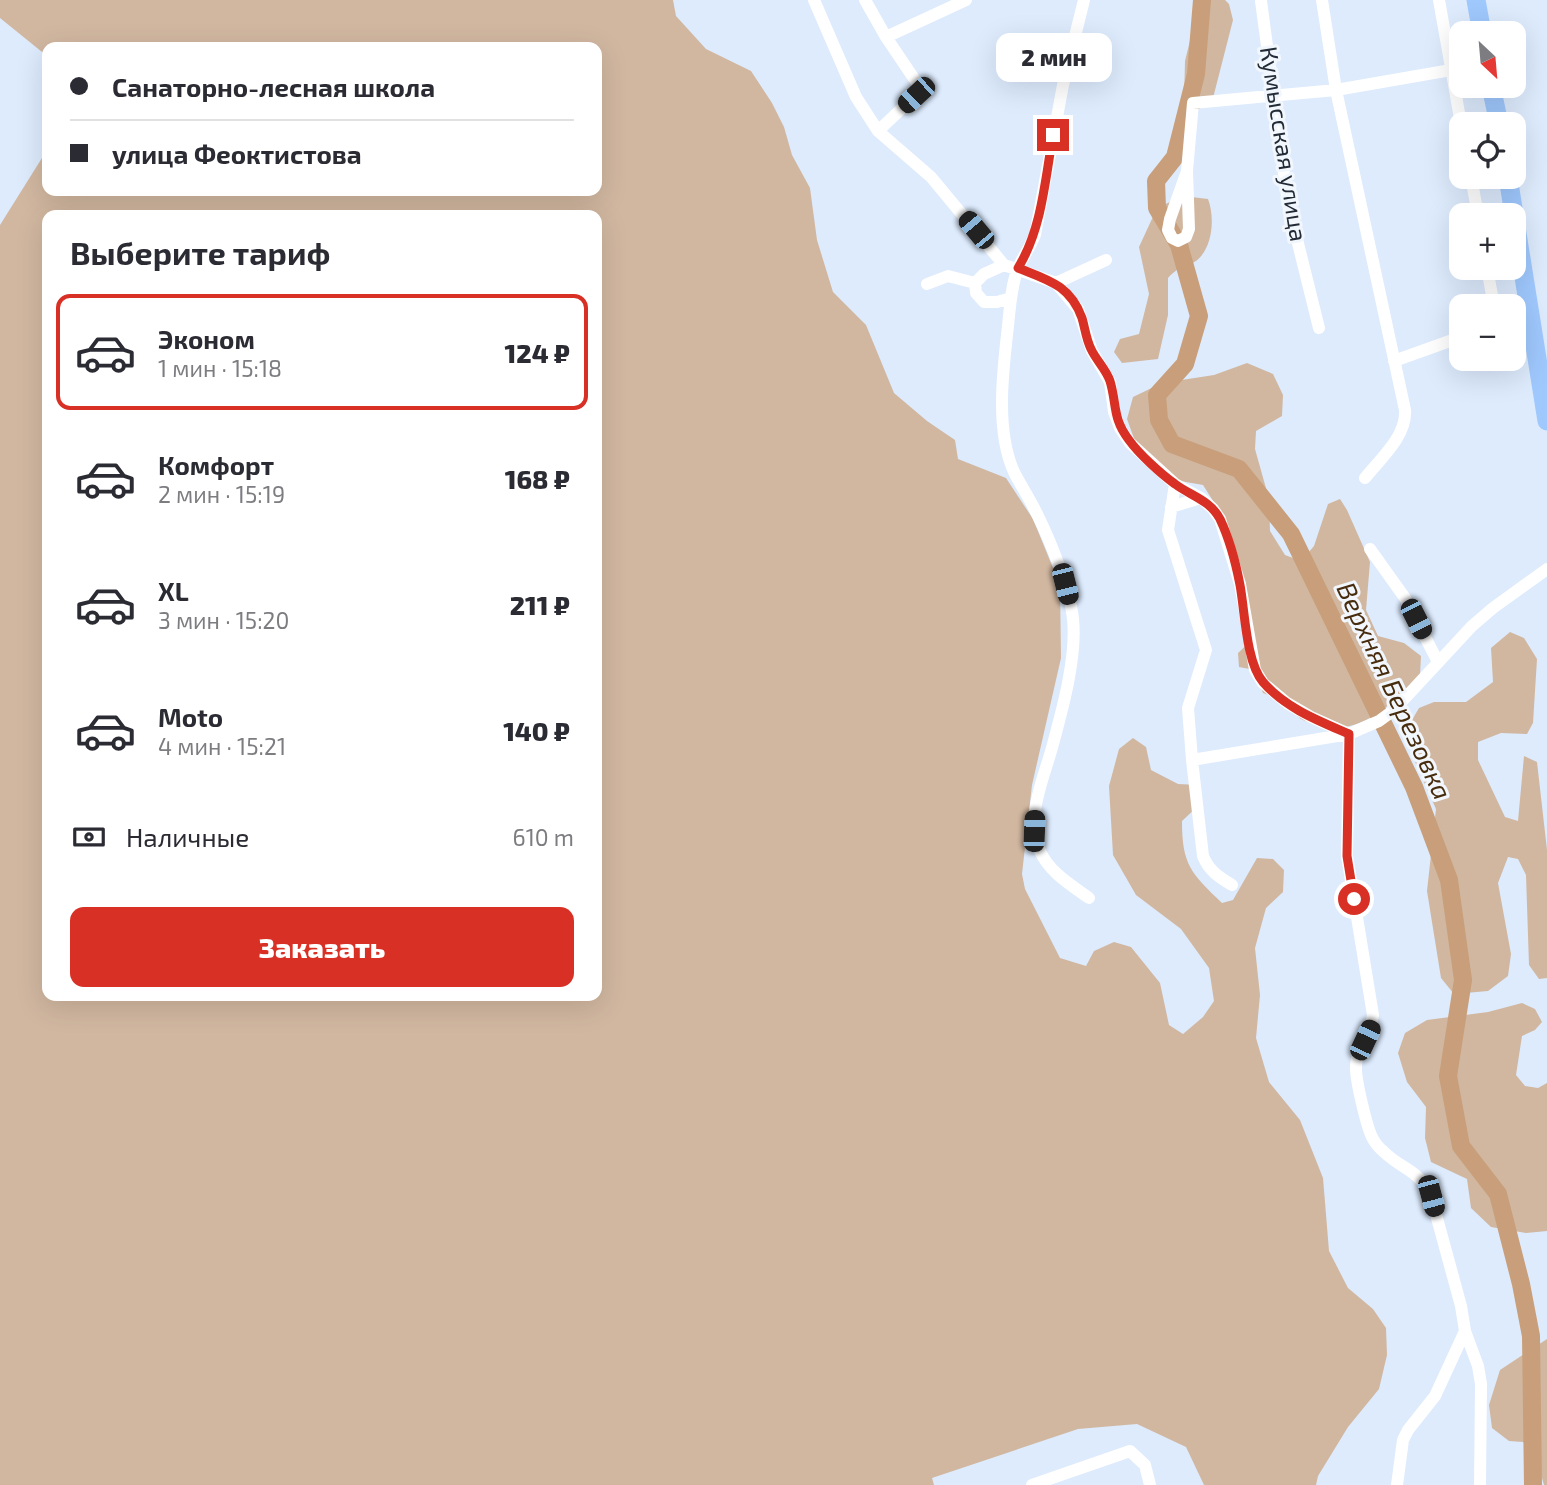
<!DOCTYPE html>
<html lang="ru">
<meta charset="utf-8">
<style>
body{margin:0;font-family:"Exo 2",sans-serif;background:#f7f7f7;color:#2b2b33;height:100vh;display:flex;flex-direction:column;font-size:26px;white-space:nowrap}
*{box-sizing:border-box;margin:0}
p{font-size:23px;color:#7c7c81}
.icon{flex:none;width:38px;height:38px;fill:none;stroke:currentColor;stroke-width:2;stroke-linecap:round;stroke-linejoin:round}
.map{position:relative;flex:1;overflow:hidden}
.details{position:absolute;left:42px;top:210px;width:560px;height:791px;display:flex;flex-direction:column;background:#fff;border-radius:14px;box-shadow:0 7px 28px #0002}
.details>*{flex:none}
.banner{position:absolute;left:42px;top:42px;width:560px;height:154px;border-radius:14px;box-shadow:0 7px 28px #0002;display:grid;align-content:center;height:154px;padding:0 28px;background:#fff}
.needle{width:46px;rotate:154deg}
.controls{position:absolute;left:1449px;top:21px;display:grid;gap:14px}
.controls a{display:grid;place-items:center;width:77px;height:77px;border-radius:14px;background:#fff;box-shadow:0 7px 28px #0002;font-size:35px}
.end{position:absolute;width:32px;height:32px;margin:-16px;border:9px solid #d93025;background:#fff;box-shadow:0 0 0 4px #fff}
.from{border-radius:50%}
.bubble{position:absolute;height:49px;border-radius:14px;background:#fff;box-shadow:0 7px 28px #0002;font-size:23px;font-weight:800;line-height:49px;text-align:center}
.car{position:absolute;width:21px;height:42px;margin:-21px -10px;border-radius:9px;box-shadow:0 0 5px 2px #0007;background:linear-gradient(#222 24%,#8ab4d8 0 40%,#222 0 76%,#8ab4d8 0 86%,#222 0)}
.banner b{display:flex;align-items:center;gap:24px;height:66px;font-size:26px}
.banner b+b{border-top:2px solid #e1e1e2}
.banner i{width:18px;height:18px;background:#2b2b33}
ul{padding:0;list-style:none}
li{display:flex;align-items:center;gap:21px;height:116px;margin:0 14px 10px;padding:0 14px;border:4px solid transparent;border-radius:14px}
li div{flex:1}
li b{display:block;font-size:26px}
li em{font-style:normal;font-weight:800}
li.current{border-color:#d93025}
li>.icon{width:63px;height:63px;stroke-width:1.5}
h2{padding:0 28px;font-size:32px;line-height:84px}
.pay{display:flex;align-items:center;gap:18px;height:77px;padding:0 28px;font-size:26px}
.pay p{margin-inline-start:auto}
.action{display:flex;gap:14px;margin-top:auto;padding:14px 28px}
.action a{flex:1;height:80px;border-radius:14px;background:#d93025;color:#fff;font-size:28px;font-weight:800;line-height:80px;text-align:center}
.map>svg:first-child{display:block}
.green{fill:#d1b7a0;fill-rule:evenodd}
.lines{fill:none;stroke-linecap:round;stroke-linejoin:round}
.river{stroke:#c89f7a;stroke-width:18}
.minor{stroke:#fff;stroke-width:12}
.primary{stroke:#9fc8fd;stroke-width:19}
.route{stroke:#d93025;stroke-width:9}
.labels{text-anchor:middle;stroke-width:6;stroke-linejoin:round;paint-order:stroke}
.street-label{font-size:24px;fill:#222b36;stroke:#f2f7fd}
.water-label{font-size:26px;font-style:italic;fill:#482c0e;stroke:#f2f7fd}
</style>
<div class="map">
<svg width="1547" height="1485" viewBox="0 0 1547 1485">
<rect width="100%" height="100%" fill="#ddebfd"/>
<path class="green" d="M0,0h673l3,16 30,33 45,22 21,32 12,24 8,28 18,33 7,52 16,52 33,33 28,68 33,28 28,19 3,19 48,19 27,41 27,66 1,73 -29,127 -10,89 3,15 35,69 26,8 8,-15 20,-9 17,5 29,36 9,42 14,9 20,-17 11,-16 -5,-33 -28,-39 -45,-34 -23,-40 -4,-69 10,-37 14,-11 13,9 5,23 27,14 20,1v21l-16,15c0,44 9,52 40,82l11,-3 24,-42 16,1 11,11 -1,22 -17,16 -11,40 5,47 -4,43 13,44 31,38 23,58 6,73 19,37 25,21 13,19 1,27 -8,34 -31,38 -30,49 -2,9h-112l-18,-38 -49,-23 -59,5 -146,49 2,7h-934v-1260l47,-75v41h550v-144h-550v9l-47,-38zM47,215h550v781h-550z
M1200,0h25l4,4 4,16 -21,82 -15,8 -13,-10 1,-39z
M1183,196l25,3c7,18 5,49 -12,62 -12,8 -15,3 -28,17v37l-10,44 -36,4 -8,-11 6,-13 19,-5 10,-40 -10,-47 18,-39z
M1247,363l26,11 10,21 -1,21 -26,15 -1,18 14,50 1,32 15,24 16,6 13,-15 14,-42 12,-5 7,11 23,52 -4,48 12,26 26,7 17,13 -1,19c-34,35 -66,68 -117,45 -7,-3 -9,-11 -15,-16 -6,-5 -17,-8 -25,-11l-8,-23 -16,-3 -1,-14 15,-14 -26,-116 -24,-38 -34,-6 -29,-24 -13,-36 6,-22 29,-14 52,-8z
M1510,632l14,6 13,21 -4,64 -6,11 -26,-1 -23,9v18l27,57 13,4 6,-65 13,6 10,88v128l-8,1 -10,-14 -3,-90 -8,-16 -10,-2 -10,26 13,71 -3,22 -20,15 -34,3 -13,-16 -14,-87 9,-82 -23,-52 -5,-30 11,-19 15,-6h32l27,-20 -2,-34z
M1522,1003l13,6 7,13 -7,8 -13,6 -6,39 9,11 13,2 9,-5v148l-21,2 -35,-6 -20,-19 -4,-29 -36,-17 -6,-24 1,-31 -19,-25 -9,-29 7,-20 22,-13 61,-8z
M1547,1339v146h-3l-9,-31 -12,-12 -14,-1 -17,-13 -3,-23 11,-35z"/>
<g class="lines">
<path class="river" d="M1202,0l-6,74 -21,83 -19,24 1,27 22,37 20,71 -14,48 -28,31 2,25 13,24 67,25 52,65 123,253 35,93 14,100 -15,96 13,70 37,48 23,90 10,52 2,149"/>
<path class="minor" d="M814,0l42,97 22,34 53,46 73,88 52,18 50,-23
M865,0l21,37 80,-37
M1084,0l-21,85 -28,150c-5,12 -12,22 -17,33 -7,18 -8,39 -10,58 -5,44 -13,104 6,146 7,14 16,27 23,42 13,26 33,75 36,105 4,37 -10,88 -20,125 -9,35 -28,71 -13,107 9,21 31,34 49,47
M1322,0l14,90 69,320c2,26 -25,49 -40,68
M1439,0l22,124
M1261,1l27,202 31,125
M878,131l38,-36 3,-9 -33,-49
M1187,171l2,58 -3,8 -8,4 -6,-3 -4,-8 2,-11 17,-48 6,-68 143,-13 115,-20
M1471,177l7,38
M1004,265l-20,9 -9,9 1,10 8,9h13l14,-4
M1487,268l7,38
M1056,283l22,26 14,42 18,31 4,30 6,16 10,15 45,41 26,14 12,11 7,10 20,65 15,86 8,13 24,20 24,14 38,17
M927,284l21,-8 27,7
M1514,321l18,-4
M1394,361l67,-24
M1175,484l-7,46 38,120 -18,58 4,52 157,-26
M1171,507l30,-9
M1370,549l35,49 33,64
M1192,760l11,96c6,15 16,21 29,29
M1032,1485l98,-34 15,14 5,20
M1397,1485l6,-45 5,-10 27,-34 30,-65
M1480,1485l1,-101 -3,-18 -13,-35 -4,-25 -30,-110c-14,-28 -27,-25 -47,-44 -5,-4 -10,-10 -13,-17 -5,-12 -16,-57 -15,-69 0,-18 15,-33 17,-51l-26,-159 2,-122 30,-13 15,-11 78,-84 21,-18 54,-39"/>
<path class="primary" d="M1476,0l6,33
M1491,86l8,38
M1508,177l39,244"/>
</g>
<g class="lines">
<path class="route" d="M1053,135c-8,45 -11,94 -35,133 30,12 52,17 64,50 3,10 4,21 9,31 5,11 15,20 19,32 7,23 2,37 19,59 10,14 32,34 46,44 16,12 35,16 45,35 9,19 16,45 20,66 5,27 6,77 23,97 22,26 56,39 86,52l-2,122 7,43"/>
</g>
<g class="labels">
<g class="street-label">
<text transform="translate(1283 144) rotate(81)" y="8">Кумысская улица</text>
</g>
<g class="water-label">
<text transform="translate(1394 691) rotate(65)" y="9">Верхняя Березовка</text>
</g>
</g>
</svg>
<div class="controls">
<a><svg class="needle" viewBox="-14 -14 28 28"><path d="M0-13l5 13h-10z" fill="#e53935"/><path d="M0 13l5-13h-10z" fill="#7c7c81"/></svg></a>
<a><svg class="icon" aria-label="locate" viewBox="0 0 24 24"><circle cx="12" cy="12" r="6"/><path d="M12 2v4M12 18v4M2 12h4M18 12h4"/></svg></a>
<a>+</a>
<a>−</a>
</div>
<i class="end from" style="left:1354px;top:899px"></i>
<i class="end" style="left:1053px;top:135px"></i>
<div class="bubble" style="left:996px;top:33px;width:116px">2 мин</div>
<i class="car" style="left:916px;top:95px;rotate:227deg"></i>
<i class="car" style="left:976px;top:230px;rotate:320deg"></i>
<i class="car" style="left:1065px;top:584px;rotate:166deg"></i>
<i class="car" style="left:1416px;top:619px;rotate:153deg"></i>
<i class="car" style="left:1034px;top:831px;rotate:2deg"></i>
<i class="car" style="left:1365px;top:1040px;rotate:25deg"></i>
<i class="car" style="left:1431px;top:1196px;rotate:165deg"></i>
<div class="banner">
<b><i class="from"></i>Санаторно-лесная школа</b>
<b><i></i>улица Феоктистова</b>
</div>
<section class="details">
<h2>Выберите тариф</h2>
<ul>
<li class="current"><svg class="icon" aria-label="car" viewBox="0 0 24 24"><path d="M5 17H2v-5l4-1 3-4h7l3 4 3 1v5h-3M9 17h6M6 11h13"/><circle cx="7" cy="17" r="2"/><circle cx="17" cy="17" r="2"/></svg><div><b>Эконом</b><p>1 мин · 15:18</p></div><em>124 ₽</em></li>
<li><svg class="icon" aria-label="car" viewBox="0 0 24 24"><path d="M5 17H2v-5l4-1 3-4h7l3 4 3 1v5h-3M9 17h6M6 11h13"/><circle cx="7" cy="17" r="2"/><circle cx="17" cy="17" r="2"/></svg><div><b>Комфорт</b><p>2 мин · 15:19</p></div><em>168 ₽</em></li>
<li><svg class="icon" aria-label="car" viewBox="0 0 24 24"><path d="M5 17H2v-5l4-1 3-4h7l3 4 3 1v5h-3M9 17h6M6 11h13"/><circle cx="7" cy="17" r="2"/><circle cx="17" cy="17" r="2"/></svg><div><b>XL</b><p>3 мин · 15:20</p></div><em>211 ₽</em></li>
<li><svg class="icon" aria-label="car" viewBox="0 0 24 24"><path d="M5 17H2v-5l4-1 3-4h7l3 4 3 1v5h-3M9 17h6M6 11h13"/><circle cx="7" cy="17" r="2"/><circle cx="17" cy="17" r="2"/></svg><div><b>Moto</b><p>4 мин · 15:21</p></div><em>140 ₽</em></li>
</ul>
<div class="pay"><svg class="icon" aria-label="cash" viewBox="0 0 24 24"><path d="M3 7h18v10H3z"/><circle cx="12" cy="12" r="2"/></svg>Наличные<p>610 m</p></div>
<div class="action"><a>Заказать</a></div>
</section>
</div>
